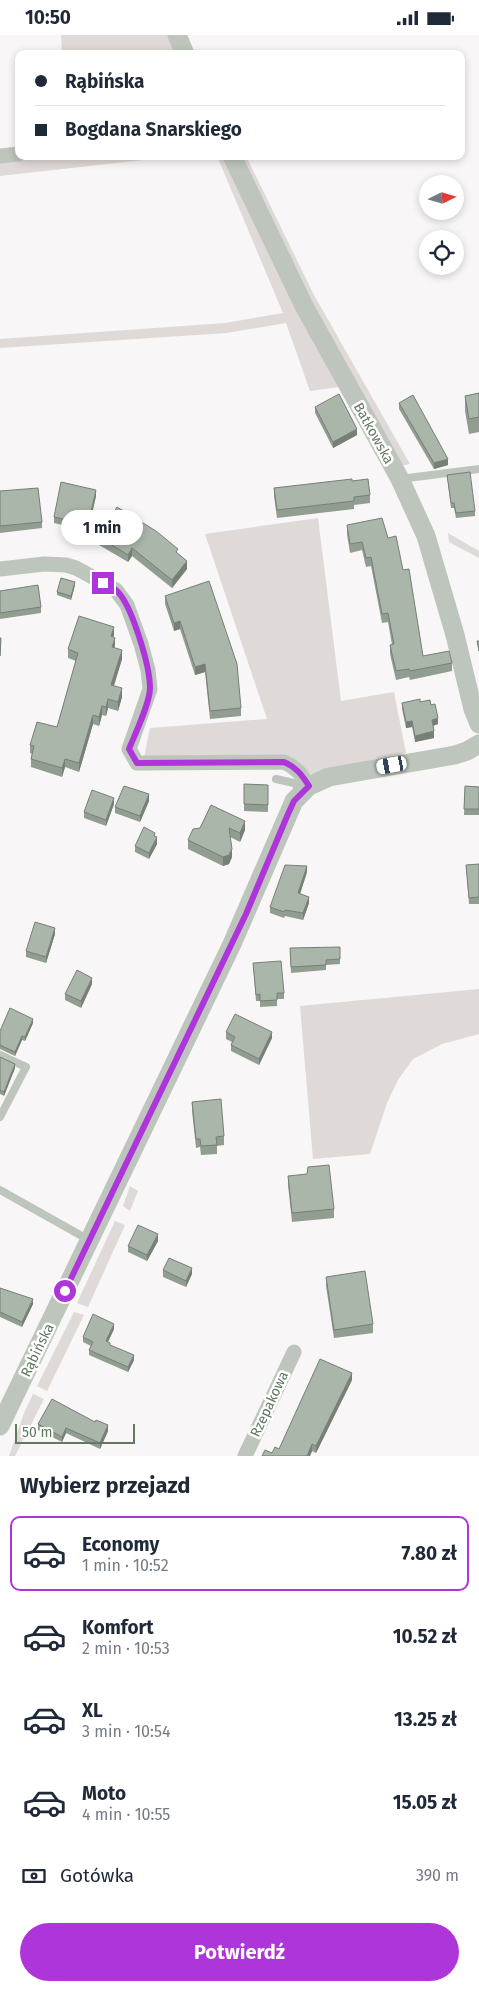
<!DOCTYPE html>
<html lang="pl">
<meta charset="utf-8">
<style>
body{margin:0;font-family:"Fira Sans",sans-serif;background:#f6f6f7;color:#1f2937;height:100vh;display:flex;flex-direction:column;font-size:19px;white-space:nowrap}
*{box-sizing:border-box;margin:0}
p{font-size:16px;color:#747a83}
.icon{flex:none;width:28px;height:28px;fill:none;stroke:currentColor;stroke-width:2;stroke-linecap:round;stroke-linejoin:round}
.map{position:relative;height:1421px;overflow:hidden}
.details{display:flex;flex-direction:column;background:#fff;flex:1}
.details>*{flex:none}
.banner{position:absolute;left:15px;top:15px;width:450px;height:110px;border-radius:10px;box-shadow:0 2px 8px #0003;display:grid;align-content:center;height:110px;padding:0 20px;background:#fff}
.needle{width:32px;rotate:85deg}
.tools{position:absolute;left:419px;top:140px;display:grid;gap:10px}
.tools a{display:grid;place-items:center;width:45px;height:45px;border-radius:50%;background:#fff;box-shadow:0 2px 8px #0003;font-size:25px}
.scale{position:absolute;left:15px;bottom:12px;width:120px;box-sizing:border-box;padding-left:5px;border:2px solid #627960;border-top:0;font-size:14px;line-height:18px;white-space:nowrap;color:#627960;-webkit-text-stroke:4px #fff;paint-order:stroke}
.end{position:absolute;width:22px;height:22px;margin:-11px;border:6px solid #ad35d9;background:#fff;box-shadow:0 0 0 2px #fff}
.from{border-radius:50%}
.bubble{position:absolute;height:35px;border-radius:18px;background:#fff;box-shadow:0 2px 8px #0003;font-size:16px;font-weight:700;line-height:35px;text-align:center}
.car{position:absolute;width:15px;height:30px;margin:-15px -8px;border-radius:6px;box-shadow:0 0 4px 1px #0007;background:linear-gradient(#fff 24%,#345 0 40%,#fff 0 76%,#345 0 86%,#fff 0)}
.banner b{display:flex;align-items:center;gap:18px;height:48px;font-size:19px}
.banner b+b{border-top:1px solid #e0e1e3}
.banner i{width:12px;height:12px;background:#1f2937}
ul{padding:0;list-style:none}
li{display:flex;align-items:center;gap:15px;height:75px;margin:0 10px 8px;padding:0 10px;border:2px solid transparent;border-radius:10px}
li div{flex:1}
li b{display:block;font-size:19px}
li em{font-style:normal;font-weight:700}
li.selected{border-color:#ad35d9}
li>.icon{width:45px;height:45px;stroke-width:1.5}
h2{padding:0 20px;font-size:22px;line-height:60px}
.pay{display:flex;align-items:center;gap:12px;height:55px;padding:0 20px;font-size:19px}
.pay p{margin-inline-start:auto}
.cta{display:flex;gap:10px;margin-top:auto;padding:10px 20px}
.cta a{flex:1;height:58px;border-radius:30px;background:#ad35d9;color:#fff;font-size:20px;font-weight:700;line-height:58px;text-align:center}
.status{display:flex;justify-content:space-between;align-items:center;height:35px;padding:0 25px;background:#fff;direction:ltr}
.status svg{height:14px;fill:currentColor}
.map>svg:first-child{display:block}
.green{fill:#dfd9d7}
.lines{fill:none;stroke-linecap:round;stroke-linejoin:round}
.service{stroke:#bec5bd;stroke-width:8}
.minor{stroke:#bec5bd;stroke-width:15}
.tertiary{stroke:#bec5bd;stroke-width:19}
.wall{fill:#929d91}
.shaded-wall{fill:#777f76}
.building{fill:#aab6a9;stroke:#777f76}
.route{stroke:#ad35d9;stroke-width:6}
.labels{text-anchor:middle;stroke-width:5;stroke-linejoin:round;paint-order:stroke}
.street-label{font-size:14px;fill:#627960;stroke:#fff}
</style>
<div class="status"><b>10:50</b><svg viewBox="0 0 49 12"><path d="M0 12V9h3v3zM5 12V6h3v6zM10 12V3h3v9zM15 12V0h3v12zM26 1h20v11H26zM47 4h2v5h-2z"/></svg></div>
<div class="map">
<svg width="479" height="1421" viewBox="0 0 479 1421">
<rect width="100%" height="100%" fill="#f8f6f7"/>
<path class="green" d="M61,0h107l8,19h-114z
M55,121h124l-179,20v-14z
M217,121h7l115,231 -29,4 -24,-68 -59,10 -227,15v-9l225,-16 58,-10z
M239,121h7l68,139 96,169 -10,2 -91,-163z
M318,483l23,183 53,-9 12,61 -78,16 -16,6 -17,-14 -151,-4 6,-29 117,-9 -62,-185z
M448,498l31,18v7l-30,-16z
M479,954v45l-37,10 -29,15 -15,21 -11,23 -17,51 -57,5 -13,-153z
M130,1151l8,5 -8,20 -7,-5z
M115,1186l10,4 -37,82 -11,-4z
M74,1277l10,3 -37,76 -10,-5z
M33,1359l11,5 -29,57h-6l15,-43z"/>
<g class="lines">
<path class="service" d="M400,444l79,-10
M276,744l18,4 8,8
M0,1020l26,12 -26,50
M0,1155l89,50"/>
<path class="minor" d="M0,121l19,-2
M0,534l44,-5 22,1 10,3 40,22 11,15 14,39 7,26 2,19 -21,60 8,14 147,-1c12,5 18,13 25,24
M245,1421l49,-104"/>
<path class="tertiary" d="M177,0l8,19
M232,121l72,150 96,173 26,57 29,99 18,74 6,15
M0,1391l232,-482 62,-143 15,-15 20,-9 126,-22 12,-4 12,-7"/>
</g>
<path class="wall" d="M479,358v39l-10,2 -4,-23v-15z
M399,368l49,62 -14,4 -35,-60z
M315,372l42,28 -24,13 -18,-35z
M447,440l28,36v5l-19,2 -2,-10h-3z
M352,446l18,14v8l-16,2v4l-77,9 -3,-22v-8z
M0,456l42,31v6l-42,5z
M96,461l-8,35 -34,-8v-6z
M347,490l41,13 15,32 20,86 29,7v8l-42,9 -1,-3 -13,3 -6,-26v-9h2l-4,-23 -6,1 -11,-57 -5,1 -4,-17 -12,3 -3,-19z
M99,502l79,17 9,15 -15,19 -40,-32 -4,6 -29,-17z
M75,550l-4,15 -14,-5v-3z
M0,556l41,16v6l-41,6z
M165,561l76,112v8l-31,3 -5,-47 -10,3 -15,-46 -6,2 -9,-27z
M114,600l-1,2 1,11 8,11 -8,27 8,11 -4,14 -10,-3 -2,8 -4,-1 -3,11 -6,-2 -14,48 -14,-5 -3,10 -31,-10v-8l1,-5 -2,-1v-8l27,-18 19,-66 -8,-3v-9z
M420,667l18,22 -5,2 1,12 -19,4 -3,-15 -6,1 -4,-19v-6z
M244,749l24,1v27l-24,-1z
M465,751l14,1v28h-15z
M149,766l-9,21 -25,-9v-6z
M114,769l-8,22 -22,-8v-6z
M211,770l34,25 -5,12 -10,-5 2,20 -3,7 -6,2 -35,-17v-9l12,-12z
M157,809l-8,15 -14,-7v-6z
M479,829v40h-10l-3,-39z
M307,837l-7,22 9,9 -6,17 -18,-4 -1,2 -14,-5v-6z
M55,899l-9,29 -20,-6v-6z
M340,912v17l-14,1v5l-35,3 -1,-20z
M253,928l31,30v6h-7v7l-17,1v-6h-4z
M92,949l-11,24 -16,-8v-6z
M33,988l-8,18 -3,-1 -7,16 -15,-7v-18z
M226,997l46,6 -13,27 -28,-14v-6l1,-3 -6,-3z
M0,1022l15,11 -11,28 -4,-2z
M192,1067l32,34v9l-7,1v8l-16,1 -1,-8 -4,1 -4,-37z
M288,1141l46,33v9l-42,4 -4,-37z
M158,1206l-11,20 -19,-9v-6z
M163,1235l29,4 -6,13 -23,-10z
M326,1242l47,47v9l-39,5 -8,-52z
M0,1253l33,16 -11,23 -22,-10z
M114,1294l-6,13 2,3 24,15 -6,12 -39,-17v-5l2,-4 -8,-4v-5z
M352,1345l-36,73 -4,-2 -2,5h-48l10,-3 7,-4z
M95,1387l13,9 -8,18 -34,-16 -4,9 -24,-12v-6z"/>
<path class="shaded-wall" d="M357,394v6l-24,13v-6z
M448,424v6l-14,4v-6z
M96,455v6l-8,35v-6z
M132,513v8l-4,6v-7z
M187,526v8l-15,19v-8z
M75,547v3l-4,15v-4z
M180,586v8l-6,2v-8z
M114,592v8l-3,10v-9z
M115,603v8l-3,10v-9z
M122,615v9l-11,35v-9z
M205,629v8l-10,3v-8z
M122,653v9l-4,14v-9z
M108,664v9l-2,8v-9z
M102,671v9l-3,11v-9z
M93,680v9l-14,48v-9z
M438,683v6l-6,2v-6z
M412,686v6l-6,1v-6z
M434,696v7l-19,4v-6z
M65,724v8l-3,10v-9z
M149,759v7l-9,21v-6z
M114,763v6l-8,22v-6z
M245,786v9l-5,12v-9z
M157,802v7l-8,15v-6z
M232,814v8l-3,7 -6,2v-9z
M307,831v6l-9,28v-7z
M309,862v6l-6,17v-7z
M55,893v6l-9,29v-6z
M92,943v6l-11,24v-7z
M33,984v4l-8,18v-4z
M272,997v6l-13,27v-6z
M22,1001v4l-7,16v-4z
M15,1029v4l-11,28v-4z
M158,1199v7l-11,20v-6z
M192,1233v6l-6,13v-6z
M33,1264v5l-11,23v-5z
M114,1289v5l-8,17v-5z
M134,1320v5l-6,12v-5z
M352,1338v7l-36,73v-7z
M108,1390v6l-8,18v-6z
M66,1393v5l-4,9v-5z
M312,1409v7l-2,5h-3z"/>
<path class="building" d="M479,358v24l-10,2 -4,-23z
M339,359l18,35 -24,13 -18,-35z
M413,360l35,64 -14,4 -35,-60z
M470,437l5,39 -19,2 -2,-10h-3l-4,-28z
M352,444v2l16,-2 2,16 -16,2v4l-77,9 -3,-22z
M61,447l35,8 -8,35 -34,-8z
M38,453l4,34 -42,4v-35z
M117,472l39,24 22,18 -2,3 11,9 -15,19 -40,-32 -4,7 -29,-18z
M382,483l6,20 8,-2 7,34 6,-1 14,87 26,-5 3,12 -42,8 -1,-2 -13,2 -6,-26 4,-1 -6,-31 -6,1 -11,-57 -5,1 -4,-16 -12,2 -3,-19z
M61,543l14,4 -4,14 -14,-4z
M209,546l28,83 4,44 -31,3 -5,-47 -10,3 -15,-46 -6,2 -9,-27z
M38,550l3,22 -41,6v-22z
M79,581l35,11 -3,9 4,2 -3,9 10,3 -11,35 11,3 -4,14 -10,-3 -2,8 -4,-1 -3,11 -6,-2 -14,48 -14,-4 -3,9 -31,-9 3,-13 -4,-1 7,-23 20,5 21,-74 -10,-4z
M0,603h1l-1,18z
M477,606h2v10z
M420,664v3l10,-2 1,5 4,-1 3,14 -6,2 2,11 -19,5 -3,-15 -6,1 -4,-19z
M244,749l24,1v20l-24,-1z
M124,751l25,8 -9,22 -25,-9z
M465,751l14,1v22h-15z
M92,755l22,8 -8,22 -22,-8z
M211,770l34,16 -5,12 -11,-5 3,21 -3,6 -6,2 -35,-17 5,-11 7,-1z
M144,792l11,6 -1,3 3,1 -8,16 -14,-7z
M479,829v33l-10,1 -3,-33z
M285,830l22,1 -9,27 11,4 -6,16 -18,-3 -1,2 -14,-5z
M35,887l20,6 -9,29 -20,-6z
M340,912v12l-14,1v5l-35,2 -1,-19z
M281,926l3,32h-7v7l-17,1v-7l-4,1 -3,-32z
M77,935l15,8 -11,23 -16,-7z
M10,973l23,11 -8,18 -3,-1 -7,16 -15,-7v-14z
M235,979l37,18 -13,27 -28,-14 4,-8 -9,-5z
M0,1022l15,7 -11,28 -4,-2z
M221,1064l3,37 -8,1 1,8 -16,1 -1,-7h-4l-4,-37z
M329,1130l5,44 -42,4 -4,-37 19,-2 1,-7z
M138,1190l20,9 -11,21 -19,-9z
M169,1223l23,10 -6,13 -23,-11z
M365,1236l8,53 -39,6 -8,-53z
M0,1253l33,11 -11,23 -22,-10z
M93,1279l21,10 -8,17 4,2v2l24,10 -6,12 -39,-17 4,-8 -10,-5z
M320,1324l32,14 -36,73 -4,-2 -5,12h-45l3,-6 7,3 3,-6 4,2z
M52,1364l43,23 1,-2 12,5 -8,18 -34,-15 -4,9 -24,-13z"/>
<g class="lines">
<path class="route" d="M65,1256l181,-377 42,-100 6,-13 15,-15c-7,-11 -13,-19 -25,-24l-147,1 -8,-14c6,-15 21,-46 21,-61 0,-21 -18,-84 -34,-98 -3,-3 -9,-5 -13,-7"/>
</g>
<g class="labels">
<g class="street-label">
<text transform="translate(374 398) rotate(61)" y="5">Batkowska</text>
<text transform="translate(37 1315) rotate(-64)" y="5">Rąbińska</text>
<text transform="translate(269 1369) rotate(-65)" y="5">Rzepakowa</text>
</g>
</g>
</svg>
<div class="tools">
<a><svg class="needle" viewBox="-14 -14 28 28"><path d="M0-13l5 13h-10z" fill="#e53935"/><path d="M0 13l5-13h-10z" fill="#747a83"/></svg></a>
<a><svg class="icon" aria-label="locate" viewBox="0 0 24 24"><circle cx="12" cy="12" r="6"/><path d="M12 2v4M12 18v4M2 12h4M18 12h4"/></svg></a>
</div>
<div class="scale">50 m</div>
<i class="end from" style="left:65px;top:1256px"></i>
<i class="end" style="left:103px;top:548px"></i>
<div class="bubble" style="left:61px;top:475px;width:82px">1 min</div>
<i class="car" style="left:392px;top:730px;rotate:260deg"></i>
<div class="banner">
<b><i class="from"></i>Rąbińska</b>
<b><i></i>Bogdana Snarskiego</b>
</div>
</div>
<section class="details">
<h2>Wybierz przejazd</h2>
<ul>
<li class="selected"><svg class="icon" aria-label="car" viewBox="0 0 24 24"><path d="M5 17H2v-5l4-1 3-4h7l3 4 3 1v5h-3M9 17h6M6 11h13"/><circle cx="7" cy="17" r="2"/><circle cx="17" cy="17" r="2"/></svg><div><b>Economy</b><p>1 min · 10:52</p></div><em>7.80 zł</em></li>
<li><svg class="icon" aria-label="car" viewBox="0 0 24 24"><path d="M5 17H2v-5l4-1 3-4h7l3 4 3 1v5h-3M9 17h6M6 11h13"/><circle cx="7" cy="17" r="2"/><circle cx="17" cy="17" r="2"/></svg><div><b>Komfort</b><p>2 min · 10:53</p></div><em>10.52 zł</em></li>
<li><svg class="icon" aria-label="car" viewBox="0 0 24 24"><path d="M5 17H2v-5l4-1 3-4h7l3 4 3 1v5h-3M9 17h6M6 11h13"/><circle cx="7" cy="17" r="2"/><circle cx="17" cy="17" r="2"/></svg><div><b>XL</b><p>3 min · 10:54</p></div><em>13.25 zł</em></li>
<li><svg class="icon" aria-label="car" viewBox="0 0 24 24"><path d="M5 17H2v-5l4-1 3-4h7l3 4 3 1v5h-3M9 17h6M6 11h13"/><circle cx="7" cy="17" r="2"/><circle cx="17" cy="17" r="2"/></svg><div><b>Moto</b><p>4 min · 10:55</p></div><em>15.05 zł</em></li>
</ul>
<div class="pay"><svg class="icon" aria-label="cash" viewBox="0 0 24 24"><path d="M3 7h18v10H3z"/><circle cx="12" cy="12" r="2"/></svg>Gotówka<p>390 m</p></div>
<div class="cta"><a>Potwierdź</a></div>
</section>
